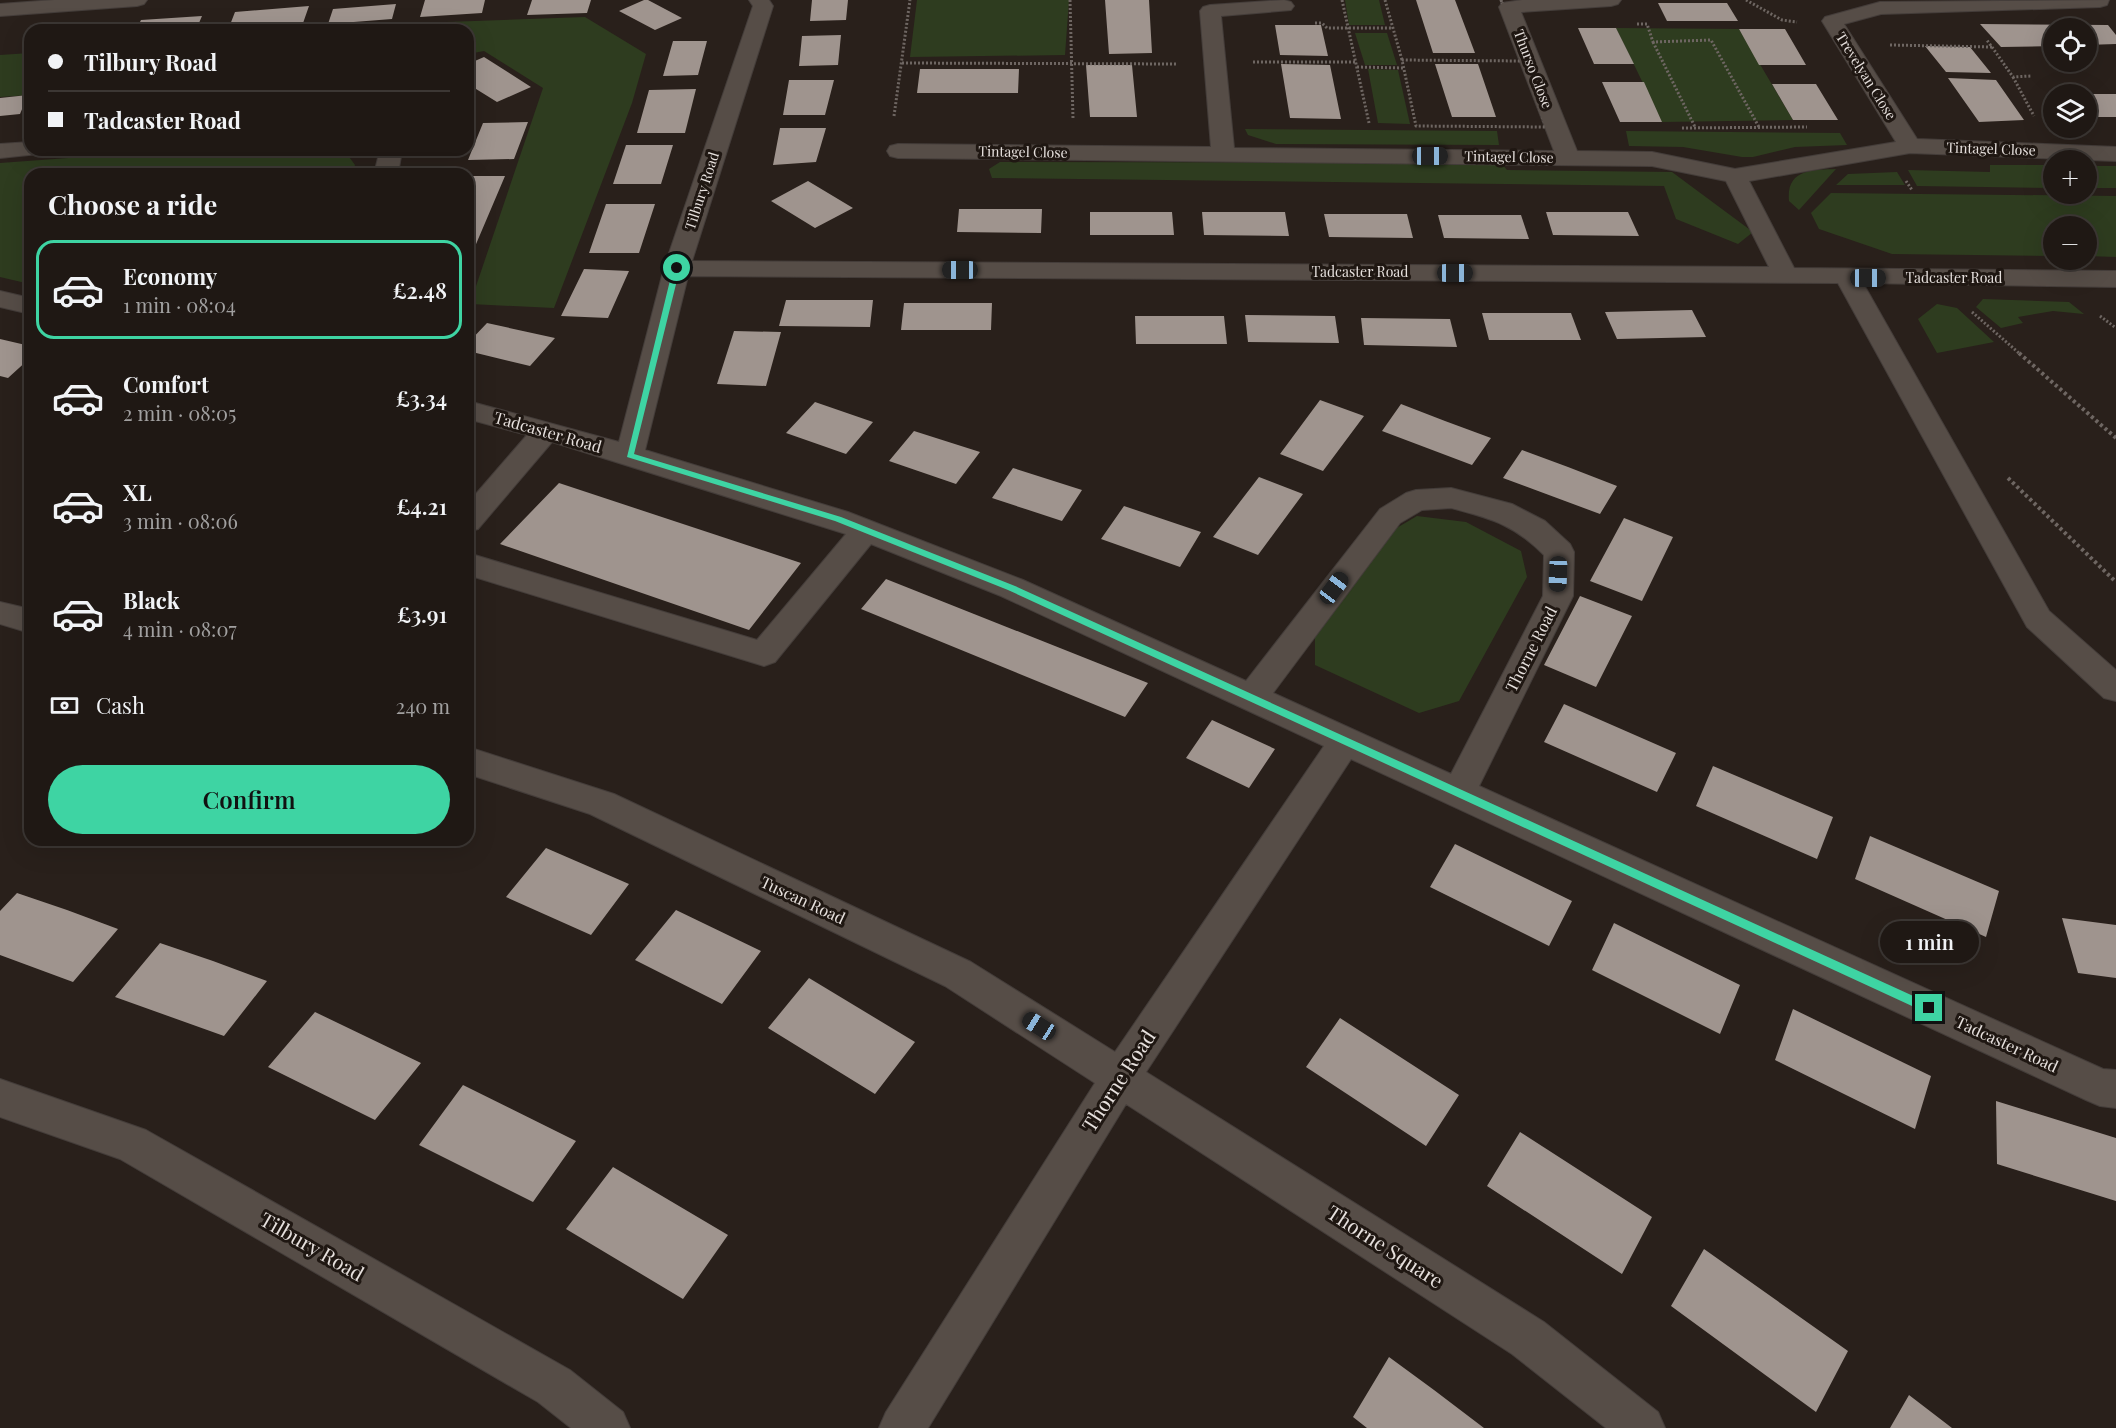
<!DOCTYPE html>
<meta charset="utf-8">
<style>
body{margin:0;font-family:"Playfair Display",serif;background:#2c2522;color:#f1f3f6;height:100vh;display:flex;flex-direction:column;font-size:22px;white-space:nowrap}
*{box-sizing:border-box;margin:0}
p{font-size:20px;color:#a1a0a0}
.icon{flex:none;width:33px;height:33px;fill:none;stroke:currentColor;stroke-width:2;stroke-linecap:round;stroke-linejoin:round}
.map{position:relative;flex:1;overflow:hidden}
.details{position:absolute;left:24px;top:168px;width:450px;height:678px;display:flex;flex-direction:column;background:#1f1814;border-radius:18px;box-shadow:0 6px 24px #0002,0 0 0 2px #3c3734}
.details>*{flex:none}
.top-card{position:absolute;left:24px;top:24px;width:450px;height:132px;border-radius:18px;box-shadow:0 6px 24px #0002,0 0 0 2px #3c3734;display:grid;align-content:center;height:132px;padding:0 24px;background:#1f1814}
.fabs{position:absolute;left:2043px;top:18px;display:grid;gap:12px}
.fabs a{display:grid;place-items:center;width:54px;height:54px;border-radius:50%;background:#1f1814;box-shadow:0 6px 24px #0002,0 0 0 2px #3c3734;font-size:30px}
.end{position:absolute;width:27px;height:27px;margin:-14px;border:8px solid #3ed4a3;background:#111;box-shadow:0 0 0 3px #111}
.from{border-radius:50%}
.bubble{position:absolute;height:42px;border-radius:21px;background:#1f1814;box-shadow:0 6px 24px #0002,0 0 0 2px #3c3734;font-size:20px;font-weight:600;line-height:42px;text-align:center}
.car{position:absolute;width:18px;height:36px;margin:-18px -9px;border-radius:8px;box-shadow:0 0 4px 2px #0007;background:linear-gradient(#222 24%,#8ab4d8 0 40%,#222 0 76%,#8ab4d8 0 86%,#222 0)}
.top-card b{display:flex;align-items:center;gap:21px;height:57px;font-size:22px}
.top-card b+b{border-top:2px solid #3c3734}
.top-card i{width:15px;height:15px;background:#f1f3f6}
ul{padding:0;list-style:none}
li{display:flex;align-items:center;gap:18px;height:99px;margin:0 12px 9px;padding:0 12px;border:3px solid transparent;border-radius:18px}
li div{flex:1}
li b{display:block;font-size:22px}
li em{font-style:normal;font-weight:600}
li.active{border-color:#3ed4a3}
li>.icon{width:54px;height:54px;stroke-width:1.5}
h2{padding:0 24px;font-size:27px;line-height:72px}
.pay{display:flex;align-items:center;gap:15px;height:66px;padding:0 24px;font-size:22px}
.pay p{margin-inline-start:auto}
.action{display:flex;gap:12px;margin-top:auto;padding:12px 24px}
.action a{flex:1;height:69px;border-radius:36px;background:#3ed4a3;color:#111;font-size:24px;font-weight:600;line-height:69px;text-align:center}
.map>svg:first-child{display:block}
.green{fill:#2e3c1f}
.building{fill:#9f948e}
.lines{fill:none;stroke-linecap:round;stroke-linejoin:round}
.minor-casing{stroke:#443d3a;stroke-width:2}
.path-far1{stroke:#6e6662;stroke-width:3;stroke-dasharray:2 2;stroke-linecap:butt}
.path{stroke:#6e6662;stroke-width:4;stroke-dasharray:3 3;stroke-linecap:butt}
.minor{fill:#564d47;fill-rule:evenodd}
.route{fill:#3ed4a3}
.labels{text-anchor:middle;stroke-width:6;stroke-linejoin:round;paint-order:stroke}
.far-street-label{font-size:14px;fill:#e6e0dd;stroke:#1f1712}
.street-label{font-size:16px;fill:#e6e0dd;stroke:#1f1712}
.near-street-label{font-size:20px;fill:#e6e0dd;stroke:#1f1712}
</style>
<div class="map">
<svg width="2116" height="1428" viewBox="0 0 2116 1428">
<rect width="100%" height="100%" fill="#29201b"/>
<path class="green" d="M917,0h152l-4,55 -155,2z
M1345,0h34l6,25h-36z
M585,17l61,37 -14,49 -78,205 -84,-4 73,-216 -59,-37 -16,3v-24h-127l105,-8z
M1616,28l123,1 54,91 -131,2z
M1355,33h32l10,32h-32z
M30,53v42l-30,2v-42z
M1368,69l30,1 12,54 -32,-1z
M1245,129l252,2 2,14 -223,-1 -28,-9z
M1626,131l214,2 7,12 -52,2 -42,10h-11l-59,-10 -54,-1z
M177,150h167l11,15 -4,9h-321v110l-30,-7v-114z
M1000,162l501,1 6,7 165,2 81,60 -15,12 -62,-25 -12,-33 -672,-8 -3,-9z
M1990,165h63v23l-136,-2 -9,-16 82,2z
M2087,166h29v22h-29z
M1836,169l-37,41 -10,-9c-3,-32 23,-31 47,-32z
M1897,172l8,13h-69l12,-11z
M1831,193l285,3v61l-29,-1 -1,-30h-32l-1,30 -161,-2 -73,-25 -8,-16z
M1983,299l86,3 15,12 -31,-3 -35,6 5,6 -22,5 -25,-21z
M1937,304l20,4 37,34 -57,11 -19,-34z
M1417,516l49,6 55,29 6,26 -68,124 -40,12 -104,-48v-30l80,-106z"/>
<path class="building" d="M425,0h60l-3,13 -62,4z
M532,0h59l-4,13 -60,2z
M644,0h4l34,18 -27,12 -36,-19z
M812,0h36l-2,20 -36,1z
M1105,0h44l3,53 -43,1z
M1416,0h39l20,53h-42z
M1658,3h69l11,18h-71z
M396,4l-4,15 -64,5 5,-15z
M309,6l-7,20 -74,4 7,-18z
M202,16l-6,14h-60l5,-10z
M114,24l-2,6h-41v-2z
M1980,24l128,1 8,10v9l-30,1v-17h-32v18l-53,1z
M1275,25h46l7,31 -48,-1z
M1578,28h38l18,36h-40z
M1739,29h46l21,36h-47z
M841,35l-3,30 -39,1 3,-30z
M673,41h34l-9,34 -35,1z
M1925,46l45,1 21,26 -45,-1z
M484,57l47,30 -34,15 -29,-18v-20z
M1281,64l49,1 11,54 -51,-1z
M1435,64h43l18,53h-44z
M1086,65h46l5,52h-47z
M920,69h99l-1,24h-101z
M1948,78l48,2 28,40 -45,2z
M789,80h45l-9,35h-42z
M1602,82h42l18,40h-42z
M1772,84h44l22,36h-45z
M696,89l-11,44h-48l12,-43z
M2086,94h30v23h-21l-9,-10z
M28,95l-8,19 -20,2v-18z
M528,122l-14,37 -46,1 15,-37z
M780,128h46l-10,34 -43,3z
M626,145h47l-12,39h-48z
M468,176h37l-37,87z
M808,181l45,27 -38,20 -44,-27z
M606,204h49l-16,49h-50z
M959,209h83l-1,24 -84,-1z
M1090,212h82l2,23h-84z
M1202,212h83l4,24 -85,-1z
M1546,212h82l11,24 -86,-1z
M1324,214h83l6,24 -84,-1z
M1438,215h83l8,24 -85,-1z
M584,269l45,2 -21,47 -47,-2z
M786,300h87l-3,27 -91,-1z
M904,303h88l-1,27h-90z
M1692,310l14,27 -89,2 -12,-27z
M1482,313h89l10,27h-92z
M1245,315l90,1 4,27 -91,-1z
M1135,316h89l3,28h-91z
M1361,318l89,1 7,28 -93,-2z
M487,323l68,15 -25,28 -62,-15v-8z
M734,331l47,1 -15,54 -49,-2z
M0,339l30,7v12l-22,20 -8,-2z
M1320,400l44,16 -41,55 -43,-17z
M815,402l58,20 -27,32 -60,-21z
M1401,404l44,17 46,17 -19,27 -90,-34z
M914,431l66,21 -24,32 -67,-23z
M1522,450l46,17 49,19 -17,28 -97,-36z
M1013,468l69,22 -20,31 -70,-23z
M1259,477l44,17 -45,61 -45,-18z
M559,483l242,80 -52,67 -249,-86z
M1124,506l77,26 -21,35 -79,-28z
M1624,518l49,19 -31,64 -52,-20z
M886,579l262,104 -23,34 -264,-108z
M1580,596l52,20 -36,71 -52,-22z
M1564,704l112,49 -19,39 -113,-50z
M1212,720l63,29 -26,39 -63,-30z
M1713,766l120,51 -16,42 -121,-53z
M1870,836l129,55 -13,46 -131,-58z
M1455,844l117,57 -23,45 -119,-59z
M546,848l83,36 -38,51 -85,-38z
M17,893l50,17 51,19 -45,53 -73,-27v-44z
M676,910l85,41 -39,53 -87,-44z
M2062,918l54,7v53l-38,-5z
M1614,923l126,62 -20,49 -128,-64z
M160,943l53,18 54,20 -43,55 -109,-39z
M809,978l106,64 -40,52 -107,-66z
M1793,1009l138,67 -16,53 -140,-69z
M315,1012l106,51 -46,57 -107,-53z
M1340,1018l119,77 -33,51 -120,-79z
M463,1085l113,56 -43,61 -114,-57z
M1996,1101l120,37v63l-119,-37z
M1520,1132l132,85 -30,57 -135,-88z
M613,1167l115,68 -45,64 -117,-70z
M1704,1249l144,102 -32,61 -145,-106z
M1389,1357l45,33 50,38h-117l-14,-11z
M1909,1395l43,33h-62z"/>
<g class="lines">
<g class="minor-casing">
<path id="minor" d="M54,0h93l-3,4 -7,2 -137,10v-12z
M749,0h20l4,6 -81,255 1077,6 -43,-86 -74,-15 -754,-8 -8,-2 -3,-5 3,-5 8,-2 313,3 -11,-136 3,-4 7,-2 74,-5 7,2 3,4 -3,4 -70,6 13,132 320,3 -55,-144 3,-4 20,-3h99l-3,4 -7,2 -90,6 56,139 75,1 83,17 161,-27 -74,-121 3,-4 55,-15 229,-2 -2,5 -7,2 -219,7 -37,10 73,115 199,8v14l-206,-8 -161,28 45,87 322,3v16l-253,-4 186,328 67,59v31l-12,-3 -77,-71 -189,-344 -1150,-7 -43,174 203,62 175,68 223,101 134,-172 26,-16 10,-3 35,-2 61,16 33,17 25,23 4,8 -1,44 -94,190 624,283 13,1v38l-16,-2 -14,-6 -735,-341 -205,313 398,250 114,90 7,16h-59l-94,-74 -386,-250 -198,324h-49l7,-16 209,-329 -150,-97 -355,-172 -122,-40v-27l146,47 357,168 144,90 209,-306 -323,-150 -130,-52 -96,118 -11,4 -296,-91v-22l289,87 89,-106 -294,-92 -74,87 -10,3v-29l59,-68 -59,-16v-18l151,41 45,-174 89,-262zM1451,508c41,11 62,16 93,47l-1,41 -92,178 -178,-81 127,-170 22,-13z
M30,142v8h11l-3,4 -38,4v-14z
M380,150h22l-4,24h-24z
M0,291l30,7v16l-30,-7z
M0,602l30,7v24l-30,-9z
M0,1079l146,51 424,240 53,42 7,16h-59l-33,-26 -418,-243 -120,-42z"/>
</g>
<path class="path-far1" d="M1070,0l3,119
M1342,0l27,123
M1385,0l17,60
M1501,0l45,127 -130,-1 -14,-66 120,1z
M1746,0l36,20 15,2
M1315,23h7l5,5h66
M1637,24h10l6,18 58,-2 48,87
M1653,42l42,85
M1890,45l102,2 -6,-8
M1992,47l21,30 18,-1
M1253,62h102
M902,63l275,1
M1357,67l46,1
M2013,77l21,39
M894,116l16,-116
M1682,128l125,-1
M1906,181l6,9
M1972,312l48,42
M2100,316l16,12"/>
<path class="path" d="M2019,353l97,85
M2008,478l108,104"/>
<use href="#minor" class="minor"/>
</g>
<path class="route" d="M677,266l3,2 -46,186 207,63 174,69 918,419v7h-8l-917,-422 -173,-69 -208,-64 46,-189z"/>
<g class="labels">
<g class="far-street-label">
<text transform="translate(1533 69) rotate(69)" y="5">Thurso Close</text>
<text transform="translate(1866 76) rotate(58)" y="5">Trevelyan Close</text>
<text transform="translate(1991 149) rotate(2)" y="5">Tintagel Close</text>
<text transform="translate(1023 152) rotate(1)" y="5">Tintagel Close</text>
<text transform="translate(1509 157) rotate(1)" y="5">Tintagel Close</text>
<text transform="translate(702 191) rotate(-72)" y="5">Tilbury Road</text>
<text x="1360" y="277">Tadcaster Road</text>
<text x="1954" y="283">Tadcaster Road</text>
</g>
<g class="street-label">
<text transform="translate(548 432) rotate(16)" y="6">Tadcaster Road</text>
<text transform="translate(1531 649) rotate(-63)" y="6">Thorne Road</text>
<text transform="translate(803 900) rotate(25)" y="6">Tuscan Road</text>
<text transform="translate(2007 1044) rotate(25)" y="6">Tadcaster Road</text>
</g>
<g class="near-street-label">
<text transform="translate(1119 1081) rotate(-57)" y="7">Thorne Road</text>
<text transform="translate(312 1247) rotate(30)" y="7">Tilbury Road</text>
<text transform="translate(1385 1247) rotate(33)" y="7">Thorne Square</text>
</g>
</g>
</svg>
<div class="fabs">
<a><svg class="icon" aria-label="locate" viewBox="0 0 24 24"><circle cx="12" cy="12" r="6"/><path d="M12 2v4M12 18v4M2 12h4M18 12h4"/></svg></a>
<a><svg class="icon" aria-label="layers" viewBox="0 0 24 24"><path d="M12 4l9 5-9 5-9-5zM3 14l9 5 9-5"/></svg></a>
<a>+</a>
<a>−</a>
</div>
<i class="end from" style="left:677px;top:268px"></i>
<i class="end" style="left:1929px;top:1008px"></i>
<div class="bubble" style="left:1880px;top:921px;width:99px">1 min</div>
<i class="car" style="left:1430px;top:156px;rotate:90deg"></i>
<i class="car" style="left:960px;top:270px;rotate:270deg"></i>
<i class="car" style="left:1455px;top:273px;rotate:90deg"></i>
<i class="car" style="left:1868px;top:278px;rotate:90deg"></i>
<i class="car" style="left:1558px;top:574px;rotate:182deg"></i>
<i class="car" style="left:1334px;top:588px;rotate:37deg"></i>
<i class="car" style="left:1039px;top:1026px;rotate:302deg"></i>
<div class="top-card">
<b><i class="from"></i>Tilbury Road</b>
<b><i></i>Tadcaster Road</b>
</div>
<section class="details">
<h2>Choose a ride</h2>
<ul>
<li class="active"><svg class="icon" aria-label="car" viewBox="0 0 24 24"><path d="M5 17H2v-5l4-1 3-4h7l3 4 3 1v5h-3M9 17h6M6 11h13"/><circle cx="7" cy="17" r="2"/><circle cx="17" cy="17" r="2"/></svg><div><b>Economy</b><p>1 min · 08:04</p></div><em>£2.48</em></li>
<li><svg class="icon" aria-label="car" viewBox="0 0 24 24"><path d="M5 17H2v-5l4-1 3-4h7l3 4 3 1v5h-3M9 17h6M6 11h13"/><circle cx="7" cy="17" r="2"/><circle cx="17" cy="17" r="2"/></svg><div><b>Comfort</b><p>2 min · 08:05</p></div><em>£3.34</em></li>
<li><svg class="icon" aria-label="car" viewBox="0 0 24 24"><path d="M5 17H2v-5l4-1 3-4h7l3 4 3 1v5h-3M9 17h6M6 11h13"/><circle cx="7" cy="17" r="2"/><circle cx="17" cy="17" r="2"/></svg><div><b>XL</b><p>3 min · 08:06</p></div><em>£4.21</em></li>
<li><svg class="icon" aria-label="car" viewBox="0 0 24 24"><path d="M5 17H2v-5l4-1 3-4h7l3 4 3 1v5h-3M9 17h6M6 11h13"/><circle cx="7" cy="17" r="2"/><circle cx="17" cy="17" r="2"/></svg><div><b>Black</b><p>4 min · 08:07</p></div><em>£3.91</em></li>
</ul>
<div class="pay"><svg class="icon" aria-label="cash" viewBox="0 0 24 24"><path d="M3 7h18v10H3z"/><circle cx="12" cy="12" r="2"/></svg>Cash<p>240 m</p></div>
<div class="action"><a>Confirm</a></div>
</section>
</div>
